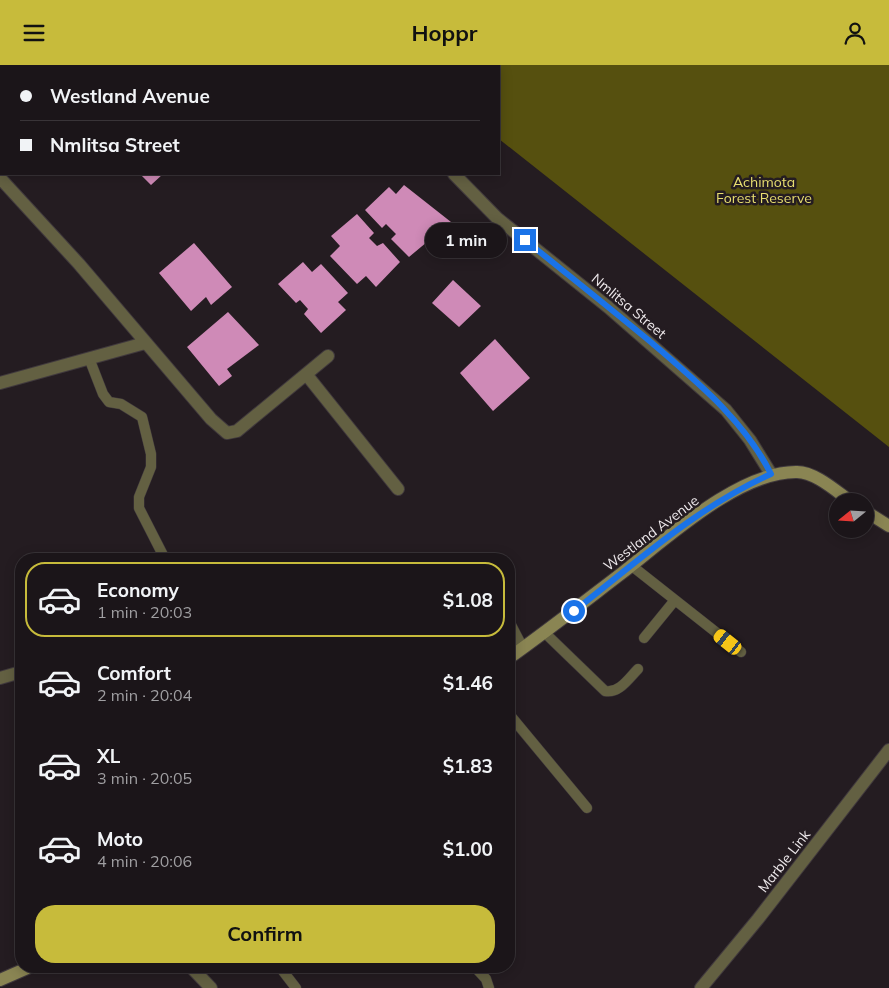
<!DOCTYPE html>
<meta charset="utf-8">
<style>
body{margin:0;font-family:Mulish,sans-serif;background:#282226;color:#f1f3f6;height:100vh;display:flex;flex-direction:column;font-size:19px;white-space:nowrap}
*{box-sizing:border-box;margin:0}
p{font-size:16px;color:#a09fa2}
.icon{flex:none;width:28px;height:28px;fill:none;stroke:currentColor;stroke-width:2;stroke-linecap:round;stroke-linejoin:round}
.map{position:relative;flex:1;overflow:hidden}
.details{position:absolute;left:15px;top:488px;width:500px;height:420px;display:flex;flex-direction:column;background:#1b1519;border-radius:20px;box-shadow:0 2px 12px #0003,0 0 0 1px #393438}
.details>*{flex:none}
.top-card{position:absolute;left:0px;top:0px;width:500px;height:110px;box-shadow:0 2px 12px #0003,0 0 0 1px #393438;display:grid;align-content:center;height:110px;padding:0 20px;background:#1b1519}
.needle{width:32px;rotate:252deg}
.fabs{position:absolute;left:829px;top:428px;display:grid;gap:10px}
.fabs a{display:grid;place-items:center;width:45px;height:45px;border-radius:50%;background:#1b1519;box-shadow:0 2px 12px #0003,0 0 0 1px #393438;font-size:25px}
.end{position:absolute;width:22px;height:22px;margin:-11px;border:6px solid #1a73e8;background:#fff;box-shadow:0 0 0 2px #fff}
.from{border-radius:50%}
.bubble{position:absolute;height:35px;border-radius:18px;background:#1b1519;box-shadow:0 2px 12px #0003,0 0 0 1px #393438;font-size:16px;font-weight:700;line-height:35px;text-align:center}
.car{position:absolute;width:15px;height:30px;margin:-15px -8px;border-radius:6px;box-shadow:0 0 4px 1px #0007;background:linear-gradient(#f5c518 24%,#345 0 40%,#f5c518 0 76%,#345 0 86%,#f5c518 0)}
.top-card b{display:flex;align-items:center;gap:18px;height:48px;font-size:19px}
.top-card b+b{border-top:1px solid #393438}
.top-card i{width:12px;height:12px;background:#f1f3f6}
ul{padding:9px 0 0;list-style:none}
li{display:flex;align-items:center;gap:15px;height:75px;margin:0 10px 8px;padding:0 10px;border:2px solid transparent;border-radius:20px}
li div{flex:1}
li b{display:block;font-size:19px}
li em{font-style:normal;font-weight:700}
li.selected{border-color:#c7bb3b}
li>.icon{width:45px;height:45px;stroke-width:1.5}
.button{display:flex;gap:10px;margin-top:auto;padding:10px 20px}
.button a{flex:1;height:58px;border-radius:20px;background:#c7bb3b;color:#111;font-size:20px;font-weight:700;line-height:58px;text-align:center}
header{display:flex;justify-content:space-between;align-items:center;height:65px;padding:0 20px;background:#c7bb3b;color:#111;font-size:22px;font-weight:700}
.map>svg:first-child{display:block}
.forest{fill:#56500f}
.building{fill:#cf8ab7}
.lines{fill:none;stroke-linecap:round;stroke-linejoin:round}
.lane-casing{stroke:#40393d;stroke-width:11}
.street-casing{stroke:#40393d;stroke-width:14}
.secondary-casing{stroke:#40393d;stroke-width:14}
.lane{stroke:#636042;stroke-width:10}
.street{stroke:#636042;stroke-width:12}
.secondary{stroke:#8a8553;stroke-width:12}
.route{stroke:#1a73e8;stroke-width:6}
.labels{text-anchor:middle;stroke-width:5;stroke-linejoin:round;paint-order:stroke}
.park-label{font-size:14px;fill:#e8de70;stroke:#241c21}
.street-label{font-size:14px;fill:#eee9ec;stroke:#241c21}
</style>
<header><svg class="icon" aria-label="menu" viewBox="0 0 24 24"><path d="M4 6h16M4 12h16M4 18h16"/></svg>Hoppr<svg class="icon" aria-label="person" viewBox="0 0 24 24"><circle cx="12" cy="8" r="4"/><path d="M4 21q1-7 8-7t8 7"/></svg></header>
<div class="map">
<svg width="889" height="923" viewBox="0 0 889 923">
<rect width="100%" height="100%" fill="#241c21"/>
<path class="forest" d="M406,0h483v382l-390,-308v-73z"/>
<path class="building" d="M140,109h23l-12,11z
M404,120l47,37 -42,35 -18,-18 5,-5 -10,-10 -4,4 -17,-18 24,-23 7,7z
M357,149l17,19 -5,5 8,8 6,-3 17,19 -24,25 -10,-11 -9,8 -27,-28 10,-10 -9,-10z
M194,178l38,44 -21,18 -5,-8 -15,14 -32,-38z
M303,197l9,10 9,-8 27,29 -10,9 8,8 -25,23 -17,-19 4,-5 -8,-9 -4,3 -18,-19z
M453,215l28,26 -22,21 -27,-24z
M228,247l31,33 -32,24 5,7 -13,10 -32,-39z
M495,274l35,39 -37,33 -33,-38z"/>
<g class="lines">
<g class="lane-casing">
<path id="lane" d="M89,293l14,36 6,8 12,2 21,13 9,37v13l-12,30v11l26,51
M632,501l109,86
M509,556l14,27
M545,568l60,58c14,3 24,-13 33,-22
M644,573l31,-38
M509,649l78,94
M279,901l17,22
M474,901l12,13 3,9"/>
</g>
<g class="street-casing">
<path id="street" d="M313,0l2,1
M454,109l43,44 111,89 118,103 24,30 21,34
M0,113l79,86 132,155 16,14 10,-2 91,-75
M306,309l92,115
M0,318l145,-40
M0,613l21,-6
M190,901l21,22
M701,923l57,-69 131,-169"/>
</g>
<g class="secondary-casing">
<path id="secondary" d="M865,446l24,15
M509,593c38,-27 75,-56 113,-85 44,-34 117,-102 175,-101 18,0 39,19 53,29
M0,915l32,-14"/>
</g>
<use href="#lane" class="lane"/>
<use href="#street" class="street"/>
<use href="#secondary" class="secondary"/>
</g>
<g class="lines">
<path class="route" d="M525,175c42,34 85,68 127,103 45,39 92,77 119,131 -74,33 -134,88 -197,137"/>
</g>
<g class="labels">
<g class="park-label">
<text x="764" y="122">Achimota<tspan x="764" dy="16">Forest Reserve</tspan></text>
</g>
<g class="street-label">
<text transform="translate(629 241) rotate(40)" y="5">Nmlitsa Street</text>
<text transform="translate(651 468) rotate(-37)" y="5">Westland Avenue</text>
<text transform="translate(784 796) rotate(-52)" y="5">Marble Link</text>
</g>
</g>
</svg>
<div class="fabs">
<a><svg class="needle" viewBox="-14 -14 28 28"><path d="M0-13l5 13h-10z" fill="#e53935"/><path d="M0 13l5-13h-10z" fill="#a09fa2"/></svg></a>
</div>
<i class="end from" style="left:574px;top:546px"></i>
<i class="end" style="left:525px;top:175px"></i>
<div class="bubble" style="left:425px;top:158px;width:82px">1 min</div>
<i class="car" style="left:728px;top:577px;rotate:308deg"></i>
<div class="top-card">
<b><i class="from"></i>Westland Avenue</b>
<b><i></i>Nmlitsa Street</b>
</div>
<section class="details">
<ul>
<li class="selected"><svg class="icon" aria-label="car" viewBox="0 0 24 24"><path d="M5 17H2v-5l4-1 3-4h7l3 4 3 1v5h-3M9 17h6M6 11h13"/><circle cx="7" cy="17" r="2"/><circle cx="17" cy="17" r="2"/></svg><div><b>Economy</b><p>1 min · 20:03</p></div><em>$1.08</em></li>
<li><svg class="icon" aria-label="car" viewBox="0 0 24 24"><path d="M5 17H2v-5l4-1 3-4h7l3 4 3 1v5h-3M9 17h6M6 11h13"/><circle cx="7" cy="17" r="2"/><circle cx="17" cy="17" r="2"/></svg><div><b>Comfort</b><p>2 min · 20:04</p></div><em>$1.46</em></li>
<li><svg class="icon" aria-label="car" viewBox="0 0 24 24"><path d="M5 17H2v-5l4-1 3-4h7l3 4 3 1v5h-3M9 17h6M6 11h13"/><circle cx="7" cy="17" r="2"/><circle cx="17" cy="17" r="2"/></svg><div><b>XL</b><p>3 min · 20:05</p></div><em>$1.83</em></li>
<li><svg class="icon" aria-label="car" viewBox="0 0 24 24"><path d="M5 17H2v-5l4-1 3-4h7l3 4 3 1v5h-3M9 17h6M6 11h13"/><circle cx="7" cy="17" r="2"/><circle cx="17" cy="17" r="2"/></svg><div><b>Moto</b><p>4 min · 20:06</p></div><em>$1.00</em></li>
</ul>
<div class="button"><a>Confirm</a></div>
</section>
</div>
